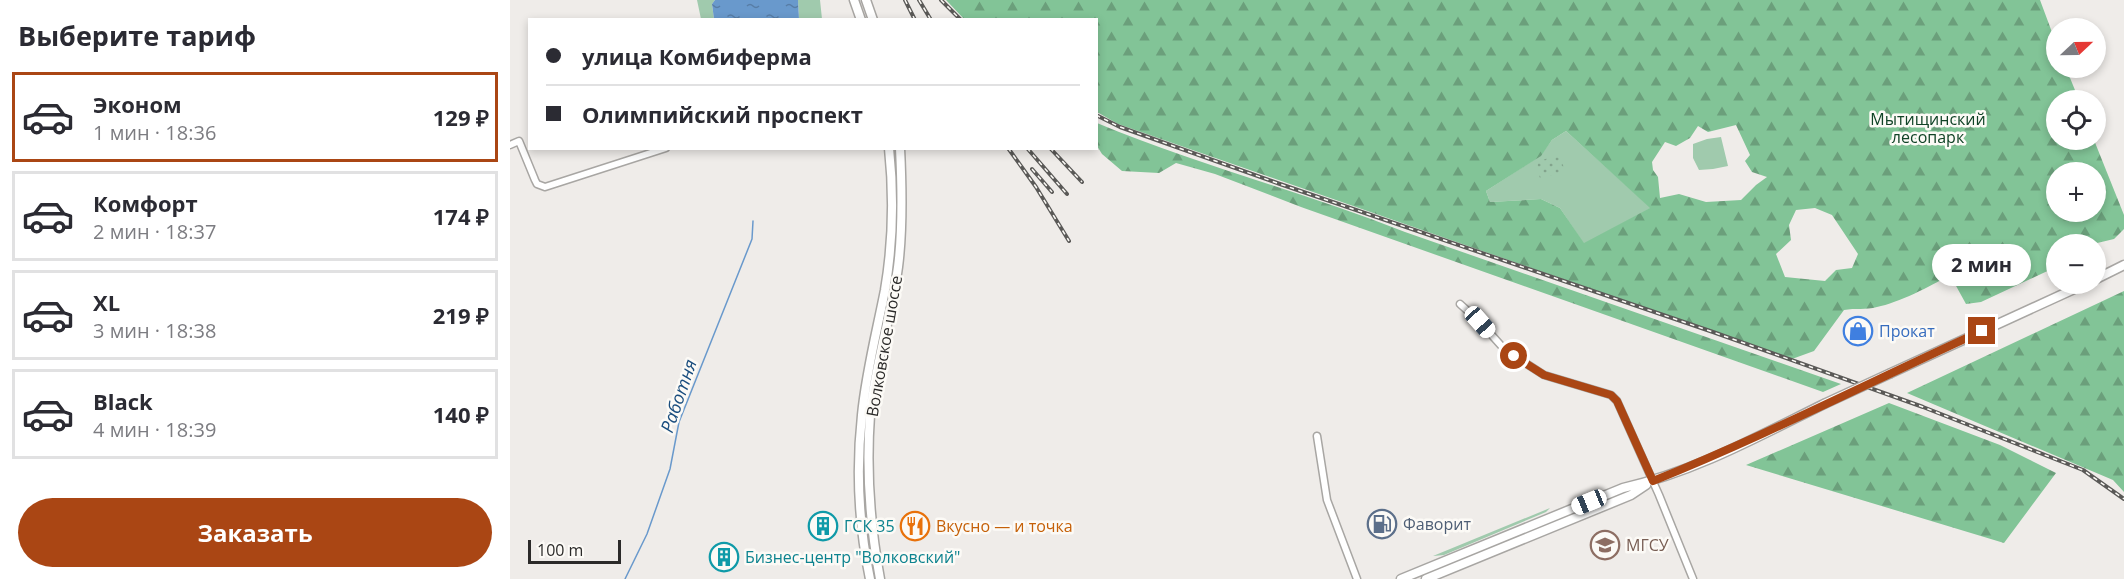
<!DOCTYPE html>
<html lang="ru">
<meta charset="utf-8">
<style>
body{margin:0;font-family:"Open Sans",sans-serif;background:#f2f2f3;color:#2b2b33;height:100vh;display:flex;flex-direction:column;font-size:22px;white-space:nowrap}
*{box-sizing:border-box;margin:0}
p{font-size:20px;color:#7c7c81}
.icon{flex:none;width:33px;height:33px;fill:none;stroke:currentColor;stroke-width:2;stroke-linecap:round;stroke-linejoin:round}
.map{position:relative;flex:1;overflow:hidden}
.side{display:flex;flex-direction:column;background:#fff;width:510px}
.side>*{flex:none}
.banner{position:absolute;left:18px;top:18px;width:570px;height:132px;border-radius:0px;box-shadow:0 3px 9px #0003;display:grid;align-content:center;height:132px;padding:0 18px;background:#fff}
.needle{width:39px;rotate:68deg}
.fabs{position:absolute;left:1536px;top:18px;display:grid;gap:12px}
.fabs a{display:grid;place-items:center;width:60px;height:60px;border-radius:50%;background:#fff;box-shadow:0 3px 9px #0003;font-size:30px}
.scale{position:absolute;left:18px;bottom:15px;width:93px;box-sizing:border-box;padding-left:6px;border:3px solid #2b2a29;border-top:0;font-size:16px;line-height:21px;white-space:nowrap;color:#2b2a29;-webkit-text-stroke:4px #fcfaf6;paint-order:stroke}
.end{position:absolute;width:27px;height:27px;margin:-14px;border:8px solid #aa4614;background:#fff;box-shadow:0 0 0 3px #fff}
.from{border-radius:50%}
.bubble{position:absolute;height:42px;border-radius:21px;background:#fff;box-shadow:0 3px 9px #0003;font-size:20px;font-weight:700;line-height:42px;text-align:center}
.car{position:absolute;width:18px;height:36px;margin:-18px -9px;border-radius:8px;box-shadow:0 0 4px 2px #0007;background:linear-gradient(#fff 24%,#345 0 40%,#fff 0 76%,#345 0 86%,#fff 0)}
.banner b{display:flex;align-items:center;gap:21px;height:57px;font-size:22px}
.banner b+b{border-top:2px solid #e1e1e2}
.banner i{width:15px;height:15px;background:#2b2b33}
ul{padding:0;list-style:none}
li{display:flex;align-items:center;gap:18px;height:90px;margin:0 12px 9px;padding:0 6px;border:3px solid #e1e1e2;border-radius:0px}
li div{flex:1}
li b{display:block;font-size:22px}
li em{font-style:normal;font-weight:700}
li.selected{border-color:#aa4614}
li>.icon{width:54px;height:54px;stroke-width:1.5}
h2{padding:0 18px;font-size:27px;line-height:72px}
.action{display:flex;gap:12px;margin-top:auto;padding:12px 18px}
.action a{flex:1;height:69px;border-radius:36px;background:#aa4614;color:#fff;font-size:24px;font-weight:700;line-height:69px;text-align:center}
main{display:flex;flex:1;min-height:0}
.map>svg:first-child{display:block}
.grass{fill:#a0caad}
.forest{fill:url(#forest-firs);fill-rule:evenodd}
.park{fill:url(#park-dots)}
.water{fill:url(#water-ripples)}
.lines{fill:none;stroke-linecap:round;stroke-linejoin:round}
.stream{stroke:#6999cc;stroke-width:1.5}
.minor-casing{stroke:#a8a6a3;stroke-width:9}
.secondary-casing{stroke:#a8a6a3;stroke-width:11}
.minor{stroke:#fff;stroke-width:6}
.secondary{stroke:#fff;stroke-width:8}
.rail-casing{stroke:#5a5957;stroke-width:4}
.rail{stroke:#fcfaf6;stroke-width:1.5;stroke-dasharray:4.5;stroke-linecap:butt}
.secondary-bridge-casing{stroke:#a8a6a3;stroke-width:11;stroke-linecap:butt}
.secondary-bridge{stroke:#fff;stroke-width:8}
.route{stroke:#aa4614;stroke-width:8}
.labels{text-anchor:middle;stroke-width:5;stroke-linejoin:round;paint-order:stroke}
.park-label{font-size:16px;fill:#104326;stroke:#fcfaf6}
.shop-label{font-size:16px;fill:#366cbe;stroke:#fcfaf6;text-anchor:start}
.street-label{font-size:16px;fill:#2b2a29;stroke:#fcfaf6}
.service-label{font-size:16px;fill:#4e5e75;stroke:#fcfaf6;text-anchor:start}
.culture-label{font-size:16px;fill:#0d838f;stroke:#fcfaf6;text-anchor:start}
.food-label{font-size:16px;fill:#c56008;stroke:#fcfaf6;text-anchor:start}
.education-label{font-size:16px;fill:#785e54;stroke:#fcfaf6;text-anchor:start}
.water-label{font-size:18px;font-style:italic;fill:#1a4d7e;stroke:#fcfaf6}
</style>
<main>
<section class="side">
<h2>Выберите тариф</h2>
<ul>
<li class="selected"><svg class="icon" aria-label="car" viewBox="0 0 24 24"><path d="M5 17H2v-5l4-1 3-4h7l3 4 3 1v5h-3M9 17h6M6 11h13"/><circle cx="7" cy="17" r="2"/><circle cx="17" cy="17" r="2"/></svg><div><b>Эконом</b><p>1 мин · 18:36</p></div><em>129 ₽</em></li>
<li><svg class="icon" aria-label="car" viewBox="0 0 24 24"><path d="M5 17H2v-5l4-1 3-4h7l3 4 3 1v5h-3M9 17h6M6 11h13"/><circle cx="7" cy="17" r="2"/><circle cx="17" cy="17" r="2"/></svg><div><b>Комфорт</b><p>2 мин · 18:37</p></div><em>174 ₽</em></li>
<li><svg class="icon" aria-label="car" viewBox="0 0 24 24"><path d="M5 17H2v-5l4-1 3-4h7l3 4 3 1v5h-3M9 17h6M6 11h13"/><circle cx="7" cy="17" r="2"/><circle cx="17" cy="17" r="2"/></svg><div><b>XL</b><p>3 мин · 18:38</p></div><em>219 ₽</em></li>
<li><svg class="icon" aria-label="car" viewBox="0 0 24 24"><path d="M5 17H2v-5l4-1 3-4h7l3 4 3 1v5h-3M9 17h6M6 11h13"/><circle cx="7" cy="17" r="2"/><circle cx="17" cy="17" r="2"/></svg><div><b>Black</b><p>4 мин · 18:39</p></div><em>140 ₽</em></li>
</ul>
<div class="action"><a>Заказать</a></div>
</section>
<div class="map">
<svg width="1614" height="579" viewBox="0 0 1614 579">
<defs>
<pattern id="forest-firs" width="22" height="20" patternUnits="userSpaceOnUse" patternTransform="scale(1.5)"><rect width="22" height="20" fill="#82c497"/><path d="M5 1l3.5 6h-7zM16 11l3.5 6h-7z" fill="#6b9f7b"/></pattern>
<pattern id="park-dots" width="8" height="8" patternUnits="userSpaceOnUse" patternTransform="scale(1.5)"><rect width="8" height="8" fill="#a0caad"/><path d="M2 2h.1M6 6h.1" fill="none" stroke="#83a48d" stroke-width="1.8" stroke-linecap="round"/></pattern>
<pattern id="water-ripples" width="26" height="14" patternUnits="userSpaceOnUse" patternTransform="scale(1.5)"><rect width="26" height="14" fill="#6999cc"/><path d="M2 4q2-2 4 0t4 0M15 11q2-2 4 0t4 0" fill="none" stroke="#577da6"/></pattern>
</defs>
<rect width="100%" height="100%" fill="#efece9"/>
<path class="grass" d="M187,0h18l-3,4 2,15h-13z
M288,0h22l2,19h-23z
M1056,131l85,77 -67,36 -24,-36 -19,-9 -51,3 -4,-11 54,-35 12,-16z
M1211,137l7,29 -15,3 -14,1 -6,-12v-14l14,-5z
M1040,508l-4,4 -102,43 -11,1z"/>
<path class="forest" d="M436,0h1094l16,43v25h10l13,32h-23v40h38l30,75v14l-10,10 -21,5h-37v23l-75,35 -15,2 -16,-29c-19,11 -52,28 -73,32 -11,3 -22,1 -33,3l-30,41 -22,8 -674,-235 -21,-12 -1,-92 -132,-1zM1226,125l14,30 -5,6 7,11 15,5 -11,8 -15,15 -35,2 -27,-8 -19,4 -2,-21 -5,-7 -1,-8 13,-20 11,4 14,-8 8,-12 10,6zM1056,131l84,77 -66,35 -24,-35 -19,-9 -51,3 -4,-11 55,-35 11,-16zM1546,172h40v40h-40zM1305,208l17,7 26,39 -6,14 -16,2 -11,11 -40,-4 -9,-23 15,-14 -2,-15 7,-15z
M587,123c100,42 207,69 308,109l436,152 -18,8 -522,-185 -86,-33 -39,-11 -17,10 -37,-2 -20,-17 -5,-8z
M1614,291v201l-11,-12 -206,-87z
M1379,403l111,42 56,28 -52,70 -258,-78z"/>
<path class="park" d="M1048,154l8,18 -26,6 -3,-8 1,-8z"/>
<path class="water" d="M205,0h83l1,19h-85l-2,-15z"/>
<g class="lines">
<path class="stream" d="M115,579l22,-45 23,-65 9,-47 73,-183 1,-18"/>
<g class="minor-casing">
<path id="minor" d="M0,145l9,-4 16,39 2,4 8,3 121,-39
M950,304l20,18 25,28 39,25 67,20 6,6 42,94 34,84
M807,436l10,64 30,79"/>
</g>
<g class="secondary-casing">
<path id="secondary" d="M344,0l7,20
M356,0l7,20
M1586,279l28,-14
M1381,373l194,-89
M360,579c-11,-53 -14,-110 -8,-164 4,-42 15,-84 23,-125 8,-47 9,-95 4,-142
M370,579c-10,-54 -14,-109 -10,-164 5,-50 21,-98 28,-148 5,-39 4,-79 2,-119
M891,579l222,-91c71,-16 136,-52 201,-84
M916,579l205,-84 15,-10"/>
</g>
<use href="#minor" class="minor"/>
<use href="#secondary" class="secondary"/>
<g class="rail-casing">
<path id="rail" d="M395,0l10,20
M409,0l12,20
M431,0l20,20
M586,115l24,12 160,57 433,148 210,75 160,63 41,29
M498,148l28,39 33,54
M517,148l40,46
M540,148l32,34
M522,169l20,23"/>
</g>
<use href="#rail" class="rail"/>
<g class="secondary-bridge-casing">
<path id="secondary-bridge" d="M1314,404l67,-31"/>
</g>
<use href="#secondary-bridge" class="secondary-bridge"/>
</g>
<g class="lines">
<path class="route" d="M1004,356l30,19 67,20 6,6 36,80c112,-45 219,-100 329,-150"/>
</g>
<defs>
<g id="shop-ring" transform="scale(1.5)"><circle r="9.5" fill="#fcfaf6" stroke="#3f7fe0" stroke-width="1.5"/><path d="M-5-2.5h2.3a2.7 3.5 0 0 1 5.4 0H5L5.5 6h-11ZM-1.5-2.5h3a1.5 2.3 0 0 0-3 0Z" fill="#3f7fe0"/></g>
<g id="fuel-ring" transform="scale(1.5)"><circle r="9.5" fill="#fcfaf6" stroke="#5c6f8a" stroke-width="1.5"/><path d="M-5.5-6h7V0h2V4h1.3V-2.5L3-4.5l.8-.8L6-3V5H2.5V1h-1V6h-7ZM-4.2-4.7v3.2H.2V-4.7Z" fill="#5c6f8a"/></g>
<g id="building-ring" transform="scale(1.5)"><circle r="9.5" fill="#fcfaf6" stroke="#0f9aa8" stroke-width="1.5"/><path d="M-4-6H4V6H1V3H-1V6H-4ZM-2.5-4.3h1.7v1.8h-1.7ZM.8-4.3h1.7v1.8H.8ZM-2.5-1h1.7V.8h-1.7ZM.8-1h1.7V.8H.8Z" fill="#0f9aa8"/></g>
<g id="restaurant-ring" transform="scale(1.5)"><circle r="9.5" fill="#fcfaf6" stroke="#e8710a" stroke-width="1.5"/><path d="M-5-6h1v4h1v-4h1v4h1v-4h1v5L-1.5 .5V6h-2V.5L-5-1ZM5-6V6H3V1.5H1.5Q1.5-4 5-6Z" fill="#e8710a"/></g>
<g id="university-ring" transform="scale(1.5)"><circle r="9.5" fill="#fcfaf6" stroke="#8d6e63" stroke-width="1.5"/><path d="M0-5L7-2L0 1L-7-2ZM-4 1L0 2.5L4 1V4Q0 6-4 4Z" fill="#8d6e63"/></g>
</defs>
<g fill-rule="evenodd">
<use href="#shop-ring" x="1348" y="331"/>
<use href="#fuel-ring" x="872" y="524"/>
<use href="#building-ring" x="313" y="526"/>
<use href="#restaurant-ring" x="405" y="526"/>
<use href="#university-ring" x="1095" y="545"/>
<use href="#building-ring" x="214" y="557"/>
</g>
<g class="labels">
<g class="park-label">
<text x="1418" y="125">Мытищинский<tspan x="1418" dy="18">лесопарк</tspan></text>
</g>
<g class="shop-label">
<text x="1369" y="337">Прокат</text>
</g>
<g class="street-label">
<text transform="translate(374 346) rotate(-80)" y="6">Волковское шоссе</text>
</g>
<g class="service-label">
<text x="893" y="530">Фаворит</text>
</g>
<g class="culture-label">
<text x="334" y="532">ГСК 35</text>
<text x="235" y="563">Бизнес-центр "Волковский"</text>
</g>
<g class="food-label">
<text x="426" y="532">Вкусно — и точка</text>
</g>
<g class="education-label">
<text x="1116" y="551">МГСУ</text>
</g>
<g class="water-label">
<text transform="translate(169 396) rotate(-71)" y="6">Работня</text>
</g>
</g>
</svg>
<div class="fabs">
<a><svg class="needle" viewBox="-14 -14 28 28"><path d="M0-13l5 13h-10z" fill="#e53935"/><path d="M0 13l5-13h-10z" fill="#7c7c81"/></svg></a>
<a><svg class="icon" aria-label="locate" viewBox="0 0 24 24"><circle cx="12" cy="12" r="6"/><path d="M12 2v4M12 18v4M2 12h4M18 12h4"/></svg></a>
<a>+</a>
<a>−</a>
</div>
<div class="scale">100 m</div>
<i class="end from" style="left:1004px;top:356px"></i>
<i class="end" style="left:1472px;top:331px"></i>
<div class="bubble" style="left:1422px;top:244px;width:99px">2 мин</div>
<i class="car" style="left:970px;top:322px;rotate:138deg"></i>
<i class="car" style="left:1079px;top:502px;rotate:248deg"></i>
<div class="banner">
<b><i class="from"></i>улица Комбиферма</b>
<b><i></i>Олимпийский проспект</b>
</div>
</div>
</main>
